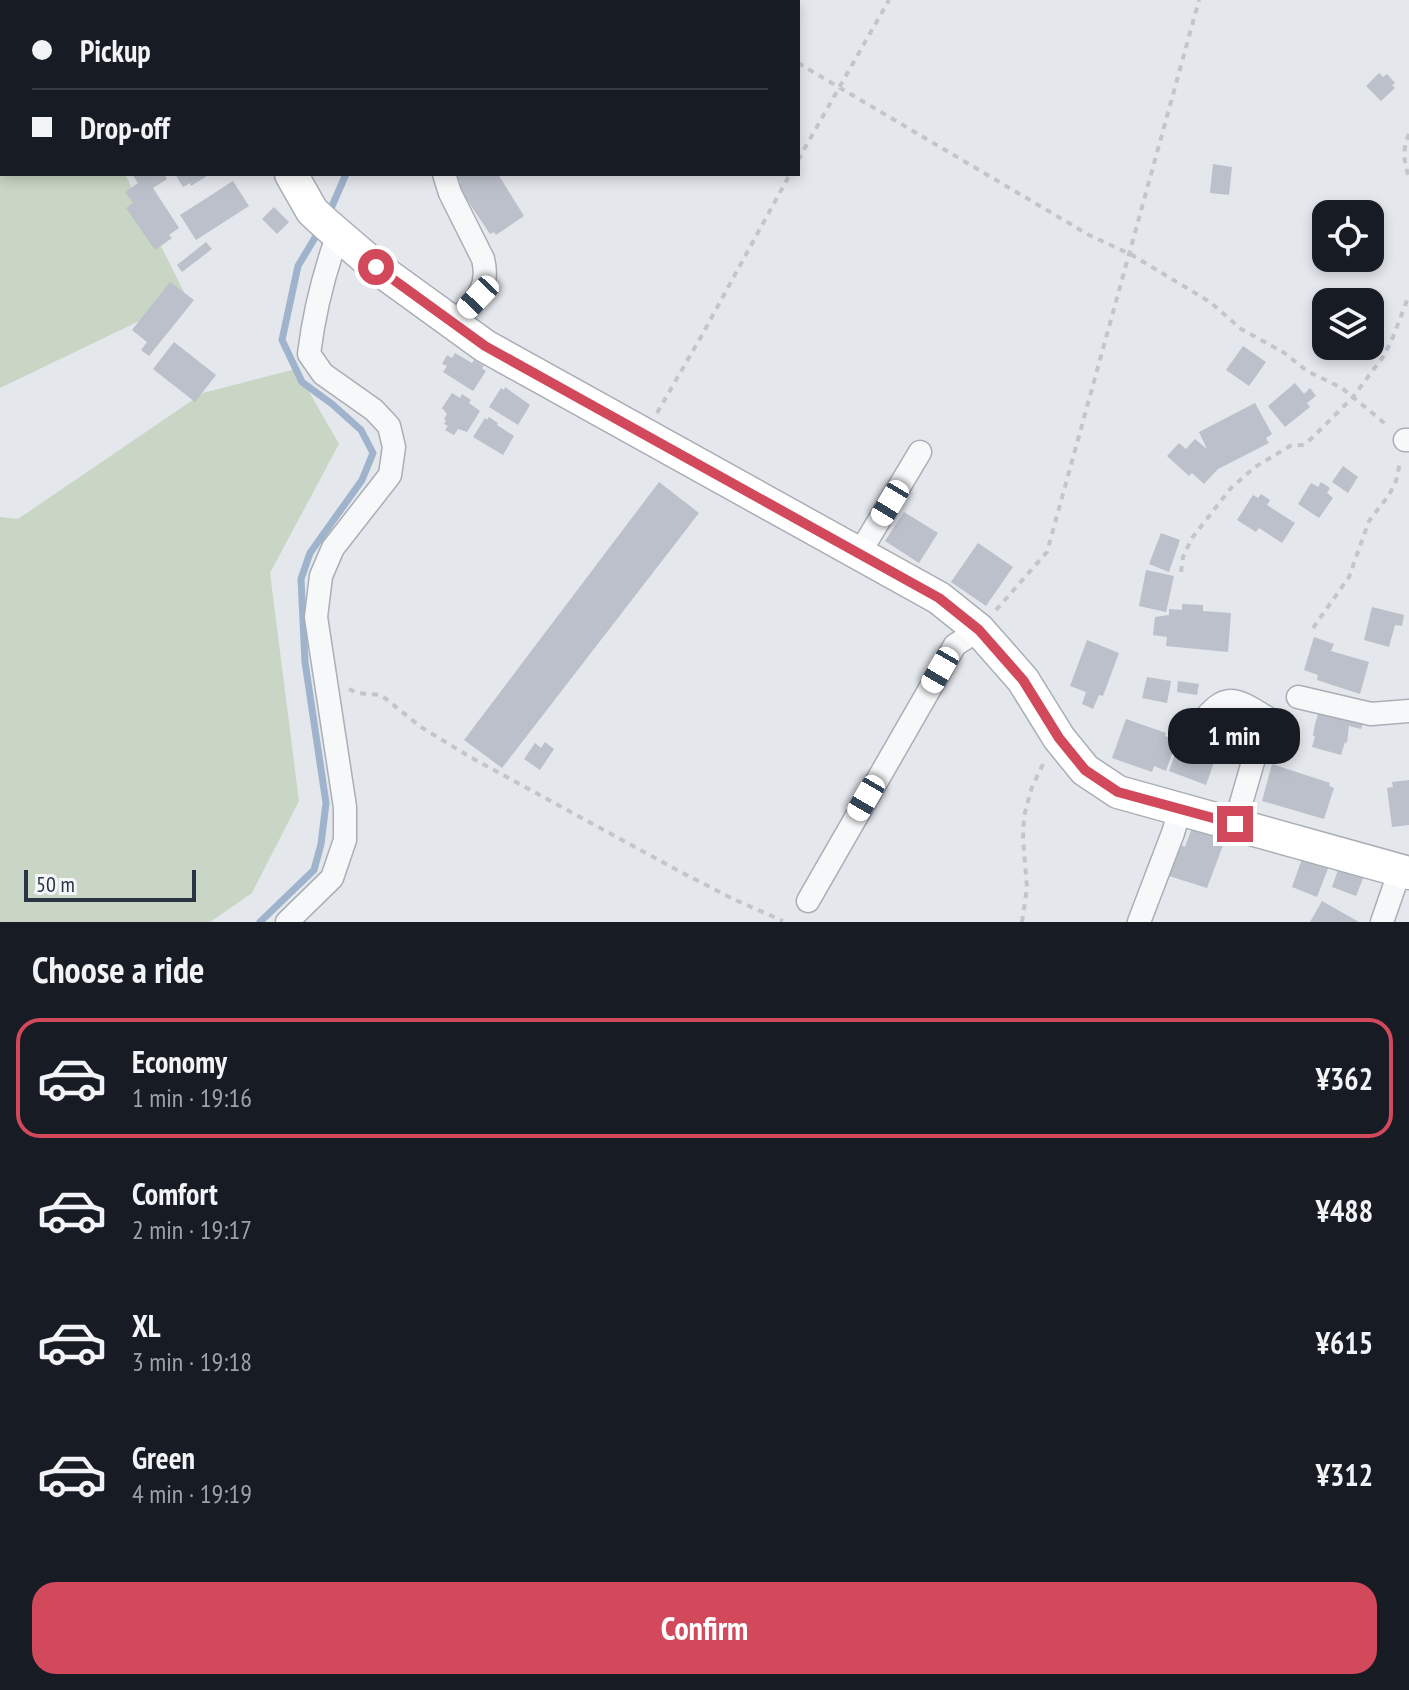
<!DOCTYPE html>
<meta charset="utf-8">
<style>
body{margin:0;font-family:"PT Sans Narrow",sans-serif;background:#242831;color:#f1f3f6;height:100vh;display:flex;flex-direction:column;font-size:30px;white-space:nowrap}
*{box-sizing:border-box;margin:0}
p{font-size:26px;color:#9ea1a6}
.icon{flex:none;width:44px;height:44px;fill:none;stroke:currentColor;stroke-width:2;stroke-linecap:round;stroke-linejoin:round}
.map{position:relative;height:922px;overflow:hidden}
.side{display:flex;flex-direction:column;background:#171b24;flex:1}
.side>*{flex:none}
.top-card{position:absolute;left:0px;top:0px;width:800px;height:176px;box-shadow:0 4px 12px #0003;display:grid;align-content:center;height:176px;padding:0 32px;background:#171b24}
.buttons{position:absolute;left:1312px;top:200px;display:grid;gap:16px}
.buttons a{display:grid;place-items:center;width:72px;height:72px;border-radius:16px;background:#171b24;box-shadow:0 4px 12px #0003;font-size:40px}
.scale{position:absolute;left:24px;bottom:20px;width:172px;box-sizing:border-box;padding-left:8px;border:4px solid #2b3445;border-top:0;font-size:22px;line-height:28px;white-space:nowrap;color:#2b3445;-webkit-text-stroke:6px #f4f6f9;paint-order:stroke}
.end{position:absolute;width:36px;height:36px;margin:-18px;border:10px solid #d1495b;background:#fff;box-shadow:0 0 0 4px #fff}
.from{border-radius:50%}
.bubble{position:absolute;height:56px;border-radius:24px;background:#171b24;box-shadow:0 4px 12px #0003;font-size:26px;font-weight:800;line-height:56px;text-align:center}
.car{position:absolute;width:24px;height:48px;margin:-24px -12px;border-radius:10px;box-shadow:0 0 6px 2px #0007;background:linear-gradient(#fff 24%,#345 0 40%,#fff 0 76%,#345 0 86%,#fff 0)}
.top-card b{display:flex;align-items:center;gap:28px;height:76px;font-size:30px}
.top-card b+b{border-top:2px solid #363941}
.top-card i{width:20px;height:20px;background:#f1f3f6}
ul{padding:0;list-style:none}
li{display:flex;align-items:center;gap:24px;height:120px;margin:0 16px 12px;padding:0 16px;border:4px solid transparent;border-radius:24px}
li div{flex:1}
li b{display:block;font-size:30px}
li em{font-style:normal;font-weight:800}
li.on{border-color:#d1495b}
li>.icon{width:72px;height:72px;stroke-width:1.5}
h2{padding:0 32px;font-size:36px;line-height:96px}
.action{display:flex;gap:16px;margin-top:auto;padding:16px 32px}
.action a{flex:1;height:92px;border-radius:24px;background:#d1495b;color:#fff;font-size:32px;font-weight:800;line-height:92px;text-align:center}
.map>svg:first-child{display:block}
.green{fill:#c9d6c5}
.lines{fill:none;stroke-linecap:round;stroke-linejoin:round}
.stream{stroke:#9fb4cc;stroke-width:7}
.building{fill:#bbc0ca}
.street-casing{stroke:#a9aeb7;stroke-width:25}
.secondary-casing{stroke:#a9aeb7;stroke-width:35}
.path{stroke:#c2c5cb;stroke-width:4;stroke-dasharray:6 6;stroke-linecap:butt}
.street{stroke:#f7f8fa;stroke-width:22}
.secondary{stroke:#fff;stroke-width:32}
.route{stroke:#d1495b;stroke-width:10}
</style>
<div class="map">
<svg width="1409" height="922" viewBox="0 0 1409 922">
<rect width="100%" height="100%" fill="#e4e7ec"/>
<path class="green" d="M0,0h21l1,2h-20v172h123l62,124 -187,90z
M296,369l43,75 -69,129 29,228 -47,92 -42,29h-210v-405l18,2 185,-126z"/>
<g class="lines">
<path class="stream" d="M366,0v2
M329,213l17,-39
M260,922l54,-52 7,-26 5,-41 -21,-141 -4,-83 9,-26 52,-73 11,-27 -12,-23 -29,-26 -30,-22 -20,-42 16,-74 21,-35"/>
</g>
<path class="building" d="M1379,73l4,4 4,-3 8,9 -3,2 3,3 -14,13 -15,-15z
M1213,164l19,3 -3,28 -19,-2z
M132,174h32l3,5 -14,9 26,40 -10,7 3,3 -17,12 -29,-42 7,-5 -8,-11 13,-9z
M175,174h35l-19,12 -1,-3 -7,4z
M455,174h43l26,42 -28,19 -2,-3 -4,2 -33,-49 4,-2z
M233,181l16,25 -53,34 -16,-25z
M274,207l15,15 -12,12 -15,-15z
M206,242l6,7 -30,23 -5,-7z
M170,282l24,18 -45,56 -8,-6 6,-8 -15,-12z
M174,342l42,33 -21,27 -42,-33z
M1243,346l23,16 -17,24 -23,-16z
M455,353l17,10 2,-3 10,6 -2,2 4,3 -13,20 -30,-19 4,-6 -5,-2 5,-9 5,3z
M1295,383l9,11 6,-6 6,8 -9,7 3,4 -25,20 -17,-21z
M505,387l25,18 -12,20 -29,-18 12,-19 3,2z
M452,393l8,5 2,-4 9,6 -2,3 11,8 -13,21 -9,-3 -4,6 -9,-5 3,-4 -4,-2 2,-4 -2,-1 3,-5 -5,-6z
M1255,403l17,31 -6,4 3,5 -51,26 -14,15 -12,-11 -3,3 -22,-20 12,-13 7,6 9,-10 12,10 -8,-17z
M489,417l9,6 -1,2 17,11 -11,19 -30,-18 12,-19 2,2z
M1343,466l15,11 -10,16 -16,-11z
M659,482l40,31 -197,255 -38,-28z
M1321,482l9,6 -3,5 6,5 -14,20 -21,-14 13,-21 7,4z
M1261,494l9,6 -3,5 28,18 -13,20 -23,-15 -3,4 -19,-12 16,-25 5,3z
M904,512l34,21 -19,30 -34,-22z
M1161,533l19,7 -11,32 -20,-8z
M978,543l35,24 -27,39 -35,-24z
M1146,570l28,6 -8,36 -27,-6z
M1182,604l21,1v6l28,2 -3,39 -62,-6 1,-9 -14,-2 2,-18 14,-2v-6l13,1z
M1372,607l32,8 -2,11 -7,-1 -6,22 -25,-7z
M1314,637l20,7 -3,7 38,11 -9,32 -43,-14 1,-5 -14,-5z
M1087,640l32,13 -16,43 -4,-1 -6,14 -11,-5 4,-12 -16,-6z
M1147,677l24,4 -4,22 -25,-5z
M1178,681l21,3 -2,11 -20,-3z
M1319,711l45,10 -3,8 -12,-3 -2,17 -2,-1 -4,13 -29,-8 3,-11h-2l2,-12z
M1126,719l40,14 -1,3 12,4 -11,31 -12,-5 -2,6 -40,-14z
M1181,737l37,14 -12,34 -37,-14z
M545,742l9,7 -14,21 -16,-11 11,-16 6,5z
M1272,764l58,19 -1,3 5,2 -10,31 -62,-18z
M1409,780v45l-17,2 -5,-39 6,-1 -1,-5z
M1192,828l33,12 -18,48 -38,-12 12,-31 4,2z
M1303,856l26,10 -12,31 -25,-10z
M1339,867l25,9 -8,20 -24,-9z
M1322,901l37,21h-49z"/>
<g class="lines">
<g class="street-casing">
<path id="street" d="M438,2l1,-2
M444,174l6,19 33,66c8,32 -11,44 -30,65
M1405,440h4
M859,554l61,-102
M1298,697l73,17 38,-3
M1200,724c26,-32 33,-27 66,-7l-31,107
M808,901l147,-256 24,-15
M287,922l45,-44 13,-38v-33l-29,-190 5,-41 12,-28 57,-73 4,-28 -5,-21 -15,-16 -51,-36 -14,-20c5,-41 15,-81 29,-120
M1139,922l34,-89 7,-24
M1382,922l18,-52"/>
</g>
<g class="secondary-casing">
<path id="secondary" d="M255,0l1,2
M291,174l21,37 14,13 50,43 109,79 454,252 40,32 44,50 36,58 26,32 33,22 291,81"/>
</g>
<path class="path" d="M686,0l3,2
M798,63l291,172 43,20 78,47 31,27 42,23 24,19 35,17 46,38
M1409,134c-7,16 -5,28 0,44
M798,160l91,-160
M657,413l45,-78 88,-161
M1181,572l2,-15 9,-19 39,-50 24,-21 35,-21 12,-1 9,-6 42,-42 32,-43 8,-17 16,-42
M996,610l51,-58 152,-552
M1313,628l36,-51 20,-56 20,-26 7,-14 4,-19
M349,689l8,4 24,2 40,32 49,30 207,113 54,28 52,23
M1022,922l5,-34 -4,-49 1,-23 8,-29 13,-27"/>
<use href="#street" class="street"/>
<use href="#secondary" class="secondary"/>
</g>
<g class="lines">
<path class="route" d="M376,267l109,79 454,252 40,32 44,50 36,58 26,32 33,22 117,32"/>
</g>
</svg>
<div class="buttons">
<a><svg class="icon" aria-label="locate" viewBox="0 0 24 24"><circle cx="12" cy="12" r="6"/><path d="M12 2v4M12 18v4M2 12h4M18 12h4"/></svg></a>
<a><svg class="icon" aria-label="layers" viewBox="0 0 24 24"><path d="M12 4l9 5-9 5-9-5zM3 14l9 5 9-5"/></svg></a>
</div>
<div class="scale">50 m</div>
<i class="end from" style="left:376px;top:267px"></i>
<i class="end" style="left:1235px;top:824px"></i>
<div class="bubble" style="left:1168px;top:708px;width:132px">1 min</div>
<i class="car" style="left:478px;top:297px;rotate:223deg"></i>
<i class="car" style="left:890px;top:503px;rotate:211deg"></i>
<i class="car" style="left:940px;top:670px;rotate:210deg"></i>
<i class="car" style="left:866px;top:798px;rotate:210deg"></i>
<div class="top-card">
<b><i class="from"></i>Pickup</b>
<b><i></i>Drop-off</b>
</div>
</div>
<section class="side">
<h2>Choose a ride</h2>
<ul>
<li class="on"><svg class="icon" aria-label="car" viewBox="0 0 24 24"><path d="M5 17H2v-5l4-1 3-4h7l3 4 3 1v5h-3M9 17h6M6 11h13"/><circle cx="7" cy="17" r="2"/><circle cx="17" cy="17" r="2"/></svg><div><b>Economy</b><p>1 min · 19:16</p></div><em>¥362</em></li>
<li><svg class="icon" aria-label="car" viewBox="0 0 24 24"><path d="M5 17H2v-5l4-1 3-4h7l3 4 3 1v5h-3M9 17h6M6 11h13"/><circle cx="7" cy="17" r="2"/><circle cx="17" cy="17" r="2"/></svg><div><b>Comfort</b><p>2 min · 19:17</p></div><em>¥488</em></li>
<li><svg class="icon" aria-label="car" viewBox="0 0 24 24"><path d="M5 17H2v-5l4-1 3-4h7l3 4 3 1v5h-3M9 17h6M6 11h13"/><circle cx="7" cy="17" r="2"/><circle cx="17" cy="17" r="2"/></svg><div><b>XL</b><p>3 min · 19:18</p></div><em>¥615</em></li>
<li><svg class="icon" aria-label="car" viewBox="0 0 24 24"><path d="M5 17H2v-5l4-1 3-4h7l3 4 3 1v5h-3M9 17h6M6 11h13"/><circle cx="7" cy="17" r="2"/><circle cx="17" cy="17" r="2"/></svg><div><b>Green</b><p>4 min · 19:19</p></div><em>¥312</em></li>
</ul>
<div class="action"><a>Confirm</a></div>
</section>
